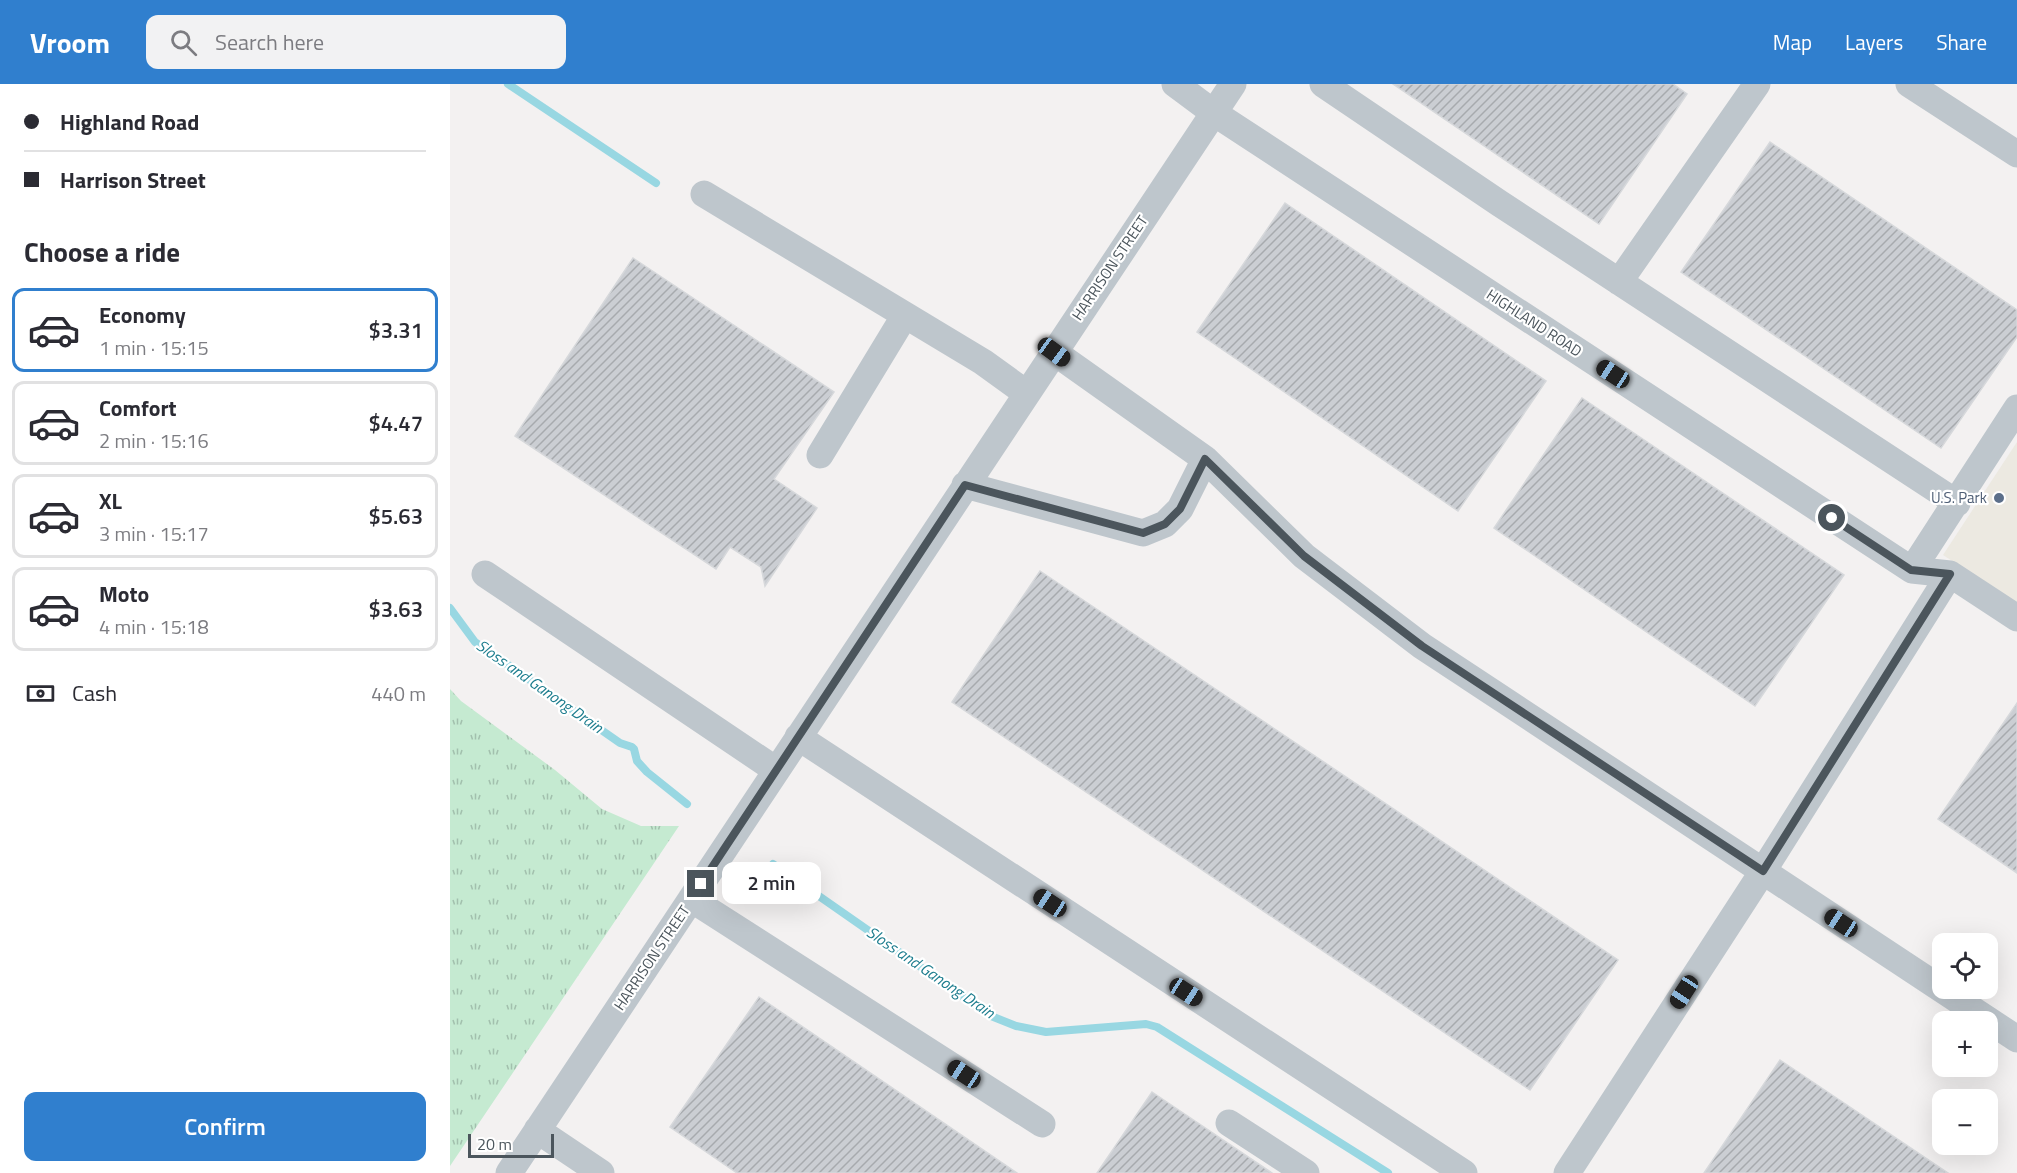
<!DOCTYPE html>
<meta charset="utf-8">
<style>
body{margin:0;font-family:"Titillium Web",sans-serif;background:#f2f2f3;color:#2b2b33;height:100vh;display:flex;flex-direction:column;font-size:22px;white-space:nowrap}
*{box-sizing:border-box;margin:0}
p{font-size:20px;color:#7c7c81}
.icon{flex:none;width:33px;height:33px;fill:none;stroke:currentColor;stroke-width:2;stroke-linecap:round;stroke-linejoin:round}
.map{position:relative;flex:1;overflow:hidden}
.side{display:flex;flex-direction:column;background:#fff;width:450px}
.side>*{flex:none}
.top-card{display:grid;align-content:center;height:132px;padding:0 24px;background:#fff}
.buttons{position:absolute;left:1482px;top:849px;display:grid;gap:12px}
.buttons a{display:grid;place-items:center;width:66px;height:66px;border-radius:12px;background:#fff;box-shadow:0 6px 24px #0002;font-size:30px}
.scale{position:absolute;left:18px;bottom:15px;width:86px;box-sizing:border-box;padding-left:6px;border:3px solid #4b555c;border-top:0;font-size:16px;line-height:21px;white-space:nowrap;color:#4b555c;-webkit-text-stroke:4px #fff;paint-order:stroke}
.end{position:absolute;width:27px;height:27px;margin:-14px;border:8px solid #4b555c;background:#fff;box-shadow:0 0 0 3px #fff}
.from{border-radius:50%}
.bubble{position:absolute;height:42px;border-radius:12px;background:#fff;box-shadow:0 6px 24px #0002;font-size:20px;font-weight:600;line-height:42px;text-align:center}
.car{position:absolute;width:18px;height:36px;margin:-18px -9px;border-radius:8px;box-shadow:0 0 4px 2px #0007;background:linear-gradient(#222 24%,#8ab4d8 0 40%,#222 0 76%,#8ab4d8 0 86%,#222 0)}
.top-card b{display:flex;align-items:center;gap:21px;height:57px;font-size:22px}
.top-card b+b{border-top:2px solid #e1e1e2}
.top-card i{width:15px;height:15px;background:#2b2b33}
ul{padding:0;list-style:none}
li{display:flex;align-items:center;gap:18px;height:84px;margin:0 12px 9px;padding:0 12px;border:3px solid #e1e1e2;border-radius:12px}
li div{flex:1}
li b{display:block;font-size:22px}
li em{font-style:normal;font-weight:600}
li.active{border-color:#307fce}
li>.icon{width:54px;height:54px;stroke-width:1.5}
h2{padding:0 24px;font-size:27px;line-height:72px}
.pay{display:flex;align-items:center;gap:15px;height:66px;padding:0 24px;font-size:22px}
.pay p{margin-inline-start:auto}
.cta{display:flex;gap:12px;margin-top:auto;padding:12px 24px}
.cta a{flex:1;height:69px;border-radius:12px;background:#307fce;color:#fff;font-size:24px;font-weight:600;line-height:69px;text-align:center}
header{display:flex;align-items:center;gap:36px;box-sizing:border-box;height:84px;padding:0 30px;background:#307fce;color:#fff}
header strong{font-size:28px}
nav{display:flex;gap:33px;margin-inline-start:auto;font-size:21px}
.search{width:420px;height:54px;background:#f2f2f3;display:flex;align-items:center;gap:15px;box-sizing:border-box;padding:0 21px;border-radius:12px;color:#7c7c81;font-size:22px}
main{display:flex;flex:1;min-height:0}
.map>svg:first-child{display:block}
.commercial{fill:#ece9e1}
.grass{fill:url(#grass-tufts)}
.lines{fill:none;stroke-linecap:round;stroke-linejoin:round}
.stream{stroke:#98d7e2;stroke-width:8}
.building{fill:url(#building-hatch);stroke:#d6d8db;stroke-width:1.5}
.minor{stroke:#bec6cc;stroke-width:27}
.route{stroke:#4b555c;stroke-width:8}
.service-dot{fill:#5c6f8a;stroke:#fff;stroke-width:2}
.labels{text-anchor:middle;stroke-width:4.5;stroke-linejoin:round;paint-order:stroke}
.street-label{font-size:15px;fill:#4b555c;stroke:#fff}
.service-label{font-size:15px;fill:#4e5e75;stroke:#fff;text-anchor:end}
.water-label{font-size:16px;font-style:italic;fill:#1d7d8e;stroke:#fff}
</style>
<header>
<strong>Vroom</strong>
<div class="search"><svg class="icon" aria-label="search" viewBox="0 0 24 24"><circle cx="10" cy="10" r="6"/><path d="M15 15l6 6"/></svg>Search here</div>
<nav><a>Map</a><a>Layers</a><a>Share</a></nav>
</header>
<main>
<section class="side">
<div class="top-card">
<b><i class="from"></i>Highland Road</b>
<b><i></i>Harrison Street</b>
</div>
<h2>Choose a ride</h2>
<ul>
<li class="active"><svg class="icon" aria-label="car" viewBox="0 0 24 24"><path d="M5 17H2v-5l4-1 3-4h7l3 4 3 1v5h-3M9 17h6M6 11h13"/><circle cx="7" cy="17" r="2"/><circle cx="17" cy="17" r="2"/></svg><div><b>Economy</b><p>1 min · 15:15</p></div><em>$3.31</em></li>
<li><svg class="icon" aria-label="car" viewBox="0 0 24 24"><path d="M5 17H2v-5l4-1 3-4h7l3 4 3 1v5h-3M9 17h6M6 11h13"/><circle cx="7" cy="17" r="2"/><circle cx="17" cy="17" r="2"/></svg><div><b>Comfort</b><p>2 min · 15:16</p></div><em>$4.47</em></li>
<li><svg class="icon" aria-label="car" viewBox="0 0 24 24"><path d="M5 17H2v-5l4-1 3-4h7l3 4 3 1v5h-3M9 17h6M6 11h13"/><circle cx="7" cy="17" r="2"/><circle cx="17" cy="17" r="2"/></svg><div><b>XL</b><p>3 min · 15:17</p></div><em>$5.63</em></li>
<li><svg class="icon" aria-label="car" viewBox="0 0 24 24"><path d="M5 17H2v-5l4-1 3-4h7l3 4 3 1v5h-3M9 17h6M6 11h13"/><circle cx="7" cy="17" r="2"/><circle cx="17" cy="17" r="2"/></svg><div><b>Moto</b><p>4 min · 15:18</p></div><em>$3.63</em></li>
</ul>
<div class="pay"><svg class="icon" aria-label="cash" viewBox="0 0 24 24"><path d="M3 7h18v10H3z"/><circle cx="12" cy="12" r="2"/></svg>Cash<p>440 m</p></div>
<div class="cta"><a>Confirm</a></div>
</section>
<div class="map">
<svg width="1567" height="1089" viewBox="0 0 1567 1089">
<defs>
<pattern id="grass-tufts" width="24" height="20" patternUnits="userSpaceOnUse" patternTransform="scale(1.5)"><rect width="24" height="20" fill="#c5ead1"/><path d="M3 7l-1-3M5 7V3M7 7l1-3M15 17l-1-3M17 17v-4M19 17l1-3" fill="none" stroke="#a2c0ad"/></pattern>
<pattern id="building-hatch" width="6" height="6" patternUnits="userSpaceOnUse" patternTransform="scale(1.5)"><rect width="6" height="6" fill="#cbced3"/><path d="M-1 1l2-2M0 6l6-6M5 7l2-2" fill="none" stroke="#a7aaae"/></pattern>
</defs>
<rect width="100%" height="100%" fill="#f3f1f1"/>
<path class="commercial" d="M1567,358v161l-74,-48z"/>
<path class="grass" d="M0,605l11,12 94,69 47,39 39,17h38l-229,340z"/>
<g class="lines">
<path class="stream" d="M58,0l148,99
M0,524l25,34 145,101 12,4 2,2 3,12 10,11 40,32
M323,780l218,152 25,10 30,6 100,-8 11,3 231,146"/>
</g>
<path class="building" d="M943,0h280l14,10 -88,130z
M1320,58l247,168v27l-76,111 -260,-176z
M835,119l261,178 -88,130 -261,-179z
M183,174l201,134 -60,87 43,29 -52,78 -4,-19 -31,-20 -14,22 -201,-133z
M1132,314l262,177 -89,131 -261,-178z
M590,487l578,389 -88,130 -578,-388z
M1567,619v170l-79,-54z
M309,913l258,176h-280l-67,-46z
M1330,976l168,113h-244z
M702,1008l120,81h-175z"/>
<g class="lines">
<path class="minor" d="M725,0l39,29 698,457 38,4 67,44
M873,0l176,119 458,300
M1459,0l108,70
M254,110l279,168 43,31
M1169,198l138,-198
M604,268l151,107 99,97 118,90 595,393
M370,371l85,-140
M515,401l178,48 22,-9 15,-15 25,-50
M1462,486l105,-162
M35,490l291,196
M348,653l666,436
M241,815l351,225
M779,1039l77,50
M87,1046l64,43
M59,1089l724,-1089
M1117,1089l196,-302 187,-297"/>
</g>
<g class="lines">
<path class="route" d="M251,800l264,-399 178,48 22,-9 15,-15 25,-50 99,97 118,90 341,225 187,-297 -39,-4 -79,-52"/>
</g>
<circle class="service-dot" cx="1549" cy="414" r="6"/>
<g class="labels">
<g class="street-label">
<text transform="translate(660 184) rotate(-56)" y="5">HARRISON STREET</text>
<text transform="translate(1084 239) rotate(33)" y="5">HIGHLAND ROAD</text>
<text transform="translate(202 874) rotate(-56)" y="5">HARRISON STREET</text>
</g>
<g class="service-label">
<text x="1537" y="419">U.S. Park</text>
</g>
<g class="water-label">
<text transform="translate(90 602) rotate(35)" y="6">Sloss and Ganong Drain</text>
<text transform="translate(481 888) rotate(34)" y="6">Sloss and Ganong Drain</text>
</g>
</g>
</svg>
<div class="buttons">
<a><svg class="icon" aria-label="locate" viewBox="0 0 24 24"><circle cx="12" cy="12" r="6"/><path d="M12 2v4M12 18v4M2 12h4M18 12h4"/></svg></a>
<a>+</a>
<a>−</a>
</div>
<div class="scale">20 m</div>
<i class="end from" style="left:1382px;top:434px"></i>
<i class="end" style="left:251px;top:800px"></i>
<div class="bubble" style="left:272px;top:778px;width:99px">2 min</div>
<i class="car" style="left:604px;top:268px;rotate:126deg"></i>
<i class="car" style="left:1163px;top:290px;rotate:303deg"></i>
<i class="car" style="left:600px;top:819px;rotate:303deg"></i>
<i class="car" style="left:1391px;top:839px;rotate:303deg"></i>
<i class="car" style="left:736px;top:908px;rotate:123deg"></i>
<i class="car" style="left:1234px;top:908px;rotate:213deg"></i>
<i class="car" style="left:514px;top:990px;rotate:303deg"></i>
</div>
</main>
